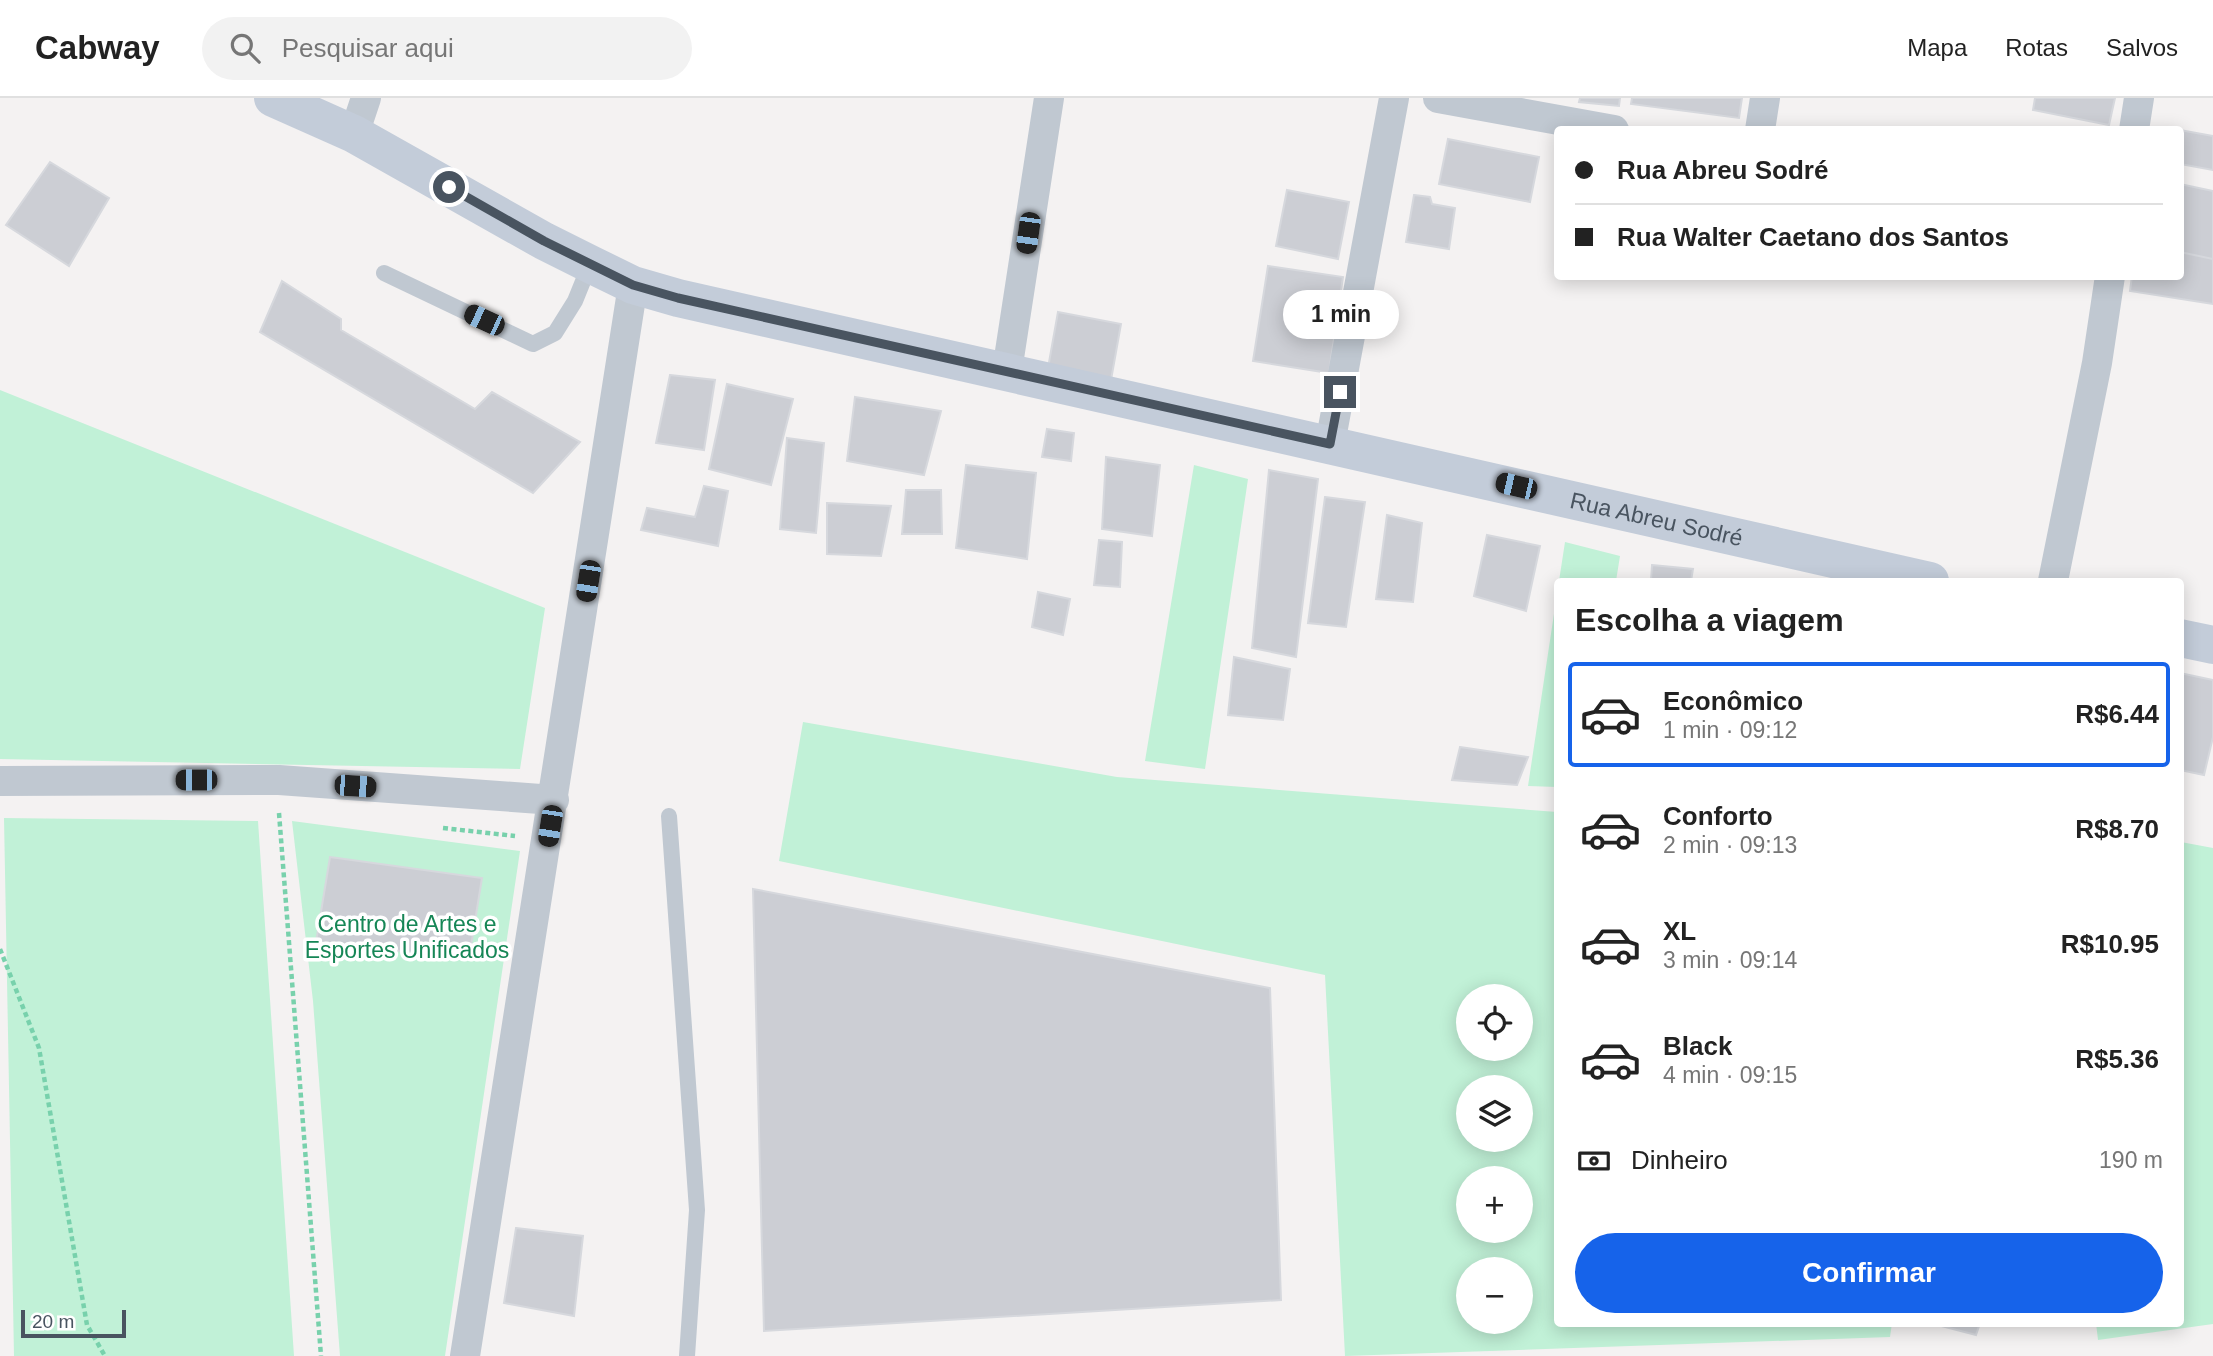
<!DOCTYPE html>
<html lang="pt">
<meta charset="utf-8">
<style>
body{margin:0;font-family:Helvetica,sans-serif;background:#f2f2f2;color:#222;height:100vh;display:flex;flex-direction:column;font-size:26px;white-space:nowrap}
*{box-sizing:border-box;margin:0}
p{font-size:23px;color:#767676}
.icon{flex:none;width:38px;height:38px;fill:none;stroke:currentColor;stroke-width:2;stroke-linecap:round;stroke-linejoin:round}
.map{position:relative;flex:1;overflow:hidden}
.drawer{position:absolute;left:1554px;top:480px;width:630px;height:749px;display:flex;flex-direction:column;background:#fff;border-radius:7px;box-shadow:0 4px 18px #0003}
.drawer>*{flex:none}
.banner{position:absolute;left:1554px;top:28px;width:630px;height:154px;border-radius:7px;box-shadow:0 4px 18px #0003;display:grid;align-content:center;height:154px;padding:0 21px;background:#fff}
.controls{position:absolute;left:1456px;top:886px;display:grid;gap:14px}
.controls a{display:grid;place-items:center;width:77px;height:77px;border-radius:50%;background:#fff;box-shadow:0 4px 18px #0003;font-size:35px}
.scale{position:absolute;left:21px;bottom:18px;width:105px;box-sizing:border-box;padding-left:7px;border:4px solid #495460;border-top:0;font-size:19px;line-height:24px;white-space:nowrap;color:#495460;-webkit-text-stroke:5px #fff;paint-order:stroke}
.end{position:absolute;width:32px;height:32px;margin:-16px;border:9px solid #495460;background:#fff;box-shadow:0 0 0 4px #fff}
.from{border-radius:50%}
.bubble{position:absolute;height:49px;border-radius:24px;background:#fff;box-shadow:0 4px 18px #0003;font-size:23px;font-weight:700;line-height:49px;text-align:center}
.car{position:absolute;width:21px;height:42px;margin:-21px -10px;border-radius:9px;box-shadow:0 0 5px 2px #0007;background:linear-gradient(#222 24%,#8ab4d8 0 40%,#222 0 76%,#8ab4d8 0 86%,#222 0)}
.banner b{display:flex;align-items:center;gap:24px;height:66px;font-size:26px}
.banner b+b{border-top:2px solid #e0e0e0}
.banner i{width:18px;height:18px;background:#222}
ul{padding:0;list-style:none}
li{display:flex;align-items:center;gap:21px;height:105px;margin:0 14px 10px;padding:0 7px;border:4px solid transparent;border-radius:7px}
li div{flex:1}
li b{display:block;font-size:26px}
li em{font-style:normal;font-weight:700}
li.on{border-color:#1663ea}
li>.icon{width:63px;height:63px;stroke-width:1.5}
h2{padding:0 21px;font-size:32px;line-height:84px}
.pay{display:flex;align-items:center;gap:18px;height:77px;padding:0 21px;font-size:26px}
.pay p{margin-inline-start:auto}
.button{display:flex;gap:14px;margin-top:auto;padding:14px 21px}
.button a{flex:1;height:80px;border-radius:42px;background:#1663ea;color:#fff;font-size:28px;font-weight:700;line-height:80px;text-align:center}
header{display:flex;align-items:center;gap:42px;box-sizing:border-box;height:98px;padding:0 35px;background:#fff;border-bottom:2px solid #e0e0e0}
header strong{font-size:33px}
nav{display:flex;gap:38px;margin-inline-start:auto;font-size:24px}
.search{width:490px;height:63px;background:#f2f2f2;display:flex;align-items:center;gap:18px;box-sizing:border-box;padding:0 24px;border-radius:38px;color:#767676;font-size:26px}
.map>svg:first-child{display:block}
.green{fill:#c1f1d7;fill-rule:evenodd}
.building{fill:#ccced4;stroke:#d6d8dd;stroke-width:2}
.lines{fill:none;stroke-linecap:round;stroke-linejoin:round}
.path{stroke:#78d1ac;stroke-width:4.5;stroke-dasharray:5 3.5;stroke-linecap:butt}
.lane{stroke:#c0c8d1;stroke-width:16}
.street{stroke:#c0c8d1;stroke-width:30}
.secondary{stroke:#c3ccd9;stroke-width:38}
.route{stroke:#495460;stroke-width:9}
.labels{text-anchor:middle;stroke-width:7;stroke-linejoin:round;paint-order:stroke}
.street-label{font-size:23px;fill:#495460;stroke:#fff}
.park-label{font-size:23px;fill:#168656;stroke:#fff}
</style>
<header>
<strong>Cabway</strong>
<div class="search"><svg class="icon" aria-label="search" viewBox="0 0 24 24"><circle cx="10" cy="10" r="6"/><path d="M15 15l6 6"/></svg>Pesquisar aqui</div>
<nav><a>Mapa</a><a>Rotas</a><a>Salvos</a></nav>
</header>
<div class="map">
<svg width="2213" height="1258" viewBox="0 0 2213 1258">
<rect width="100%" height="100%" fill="#f4f2f2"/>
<path class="green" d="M0,292l545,218 -25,161 -520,-10z
M1194,367l54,14 -43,290 -60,-8z
M1565,444l55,14 -4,25h-57z
M1557,496v193l-29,-1z
M803,624l314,55 440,35 1,511h334l-2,14 -545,19 -20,-381 -546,-114zM1468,898h53v52h-53zM1468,989h53v52h-53zM1468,1080h53v52h-53zM1468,1171h53v52h-53z
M4,720l254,3 36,535h-280z
M292,723l228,30 -75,505h-105l-27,-355z
M2181,744l32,6v476l-115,16 -2,-17h84z"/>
<path class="building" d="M1580,0h40l-1,8 -40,-4z
M1632,0h110l-3,20 -108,-14z
M2035,0h80l-6,27 -76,-15z
M2180,32l33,6v34l-33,-6z
M1448,41l91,18 -9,45 -91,-18z
M50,64l59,36 -40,68 -63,-41z
M2180,86l33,7v68l-33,-7z
M1287,92l62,12 -11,57 -62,-13z
M1414,97l16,2 2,7 23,4 -6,41 -43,-7z
M2180,154l33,7v45l-83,-13 2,-15h48z
M1268,168l75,11 -14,96 -76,-12z
M282,183l59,38v11l134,79 17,-17 88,50 -47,51 -273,-161z
M1058,214l63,12 -10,56 -63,-12z
M670,277l45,5 -11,70 -48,-7z
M727,286l66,15 -22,86 -62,-16z
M855,299l86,14 -17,64 -77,-14z
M1047,331l27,4 -3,28 -29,-4z
M787,340l37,5 -8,90 -36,-4z
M1106,359l54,8 -8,71 -50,-7z
M966,367l70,8 -9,86 -71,-11z
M1269,372l49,9 -22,178 -44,-9z
M704,388l24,5 -10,55 -77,-16 6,-22 48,9z
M906,392h35l1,44h-40z
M1325,399l40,5 -19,125 -38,-4z
M827,405l64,3 -10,50 -54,-2z
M1387,417l35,8 -9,79 -37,-3z
M1487,437l53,11 -14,65 -52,-15z
M1099,442l23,2 -2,45 -26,-2z
M1652,467l41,4 -2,12h-40z
M1038,494l32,7 -7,36 -31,-8z
M1234,559l56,12 -7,51 -55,-5z
M2180,575l33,7v57l-9,38 -24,-5z
M1460,649l68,10 -11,28 -65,-5z
M330,759l152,21 -13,80 -153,-16z
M753,791l517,99 11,312 -517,31z
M516,1130l67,8 -9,80 -70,-13z
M1930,1225h50l-4,12z"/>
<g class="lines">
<path class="path" d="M279,715l42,543
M443,730l72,8
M0,851l39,99 48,277 18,31"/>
<path class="lane" d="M384,175l149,71 22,-11 20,-32 15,-37
M669,718l28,394 -10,146"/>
<path class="street" d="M1438,0l176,32
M1760,32l5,-32
M2134,32l5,-32
M354,36l12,-36
M1007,273l42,-273
M1330,346l64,-346
M2053,483l44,-218 13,-87
M0,683l279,-1 275,20
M465,1258l168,-1071"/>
<g class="secondary">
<path id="s1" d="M273,0l81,36 190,107 46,23 43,21 45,13 1252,283"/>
<path d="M2180,540l33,7"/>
</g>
</g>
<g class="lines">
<path class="route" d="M449,89l95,54 89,44 45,13 652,146 10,-52"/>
</g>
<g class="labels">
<g class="street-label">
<text dy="8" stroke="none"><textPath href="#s1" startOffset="1456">Rua Abreu Sodré</textPath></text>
</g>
<g class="park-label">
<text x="407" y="834">Centro de Artes e<tspan x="407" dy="26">Esportes Unificados</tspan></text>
</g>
</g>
</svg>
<div class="controls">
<a><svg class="icon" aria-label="locate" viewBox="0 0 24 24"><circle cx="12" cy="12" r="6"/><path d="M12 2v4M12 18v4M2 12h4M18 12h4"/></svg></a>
<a><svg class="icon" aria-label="layers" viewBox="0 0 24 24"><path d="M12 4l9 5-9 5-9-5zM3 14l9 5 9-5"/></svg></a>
<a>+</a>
<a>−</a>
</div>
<div class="scale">20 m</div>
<i class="end from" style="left:449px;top:89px"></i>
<i class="end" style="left:1340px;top:294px"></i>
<div class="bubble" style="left:1283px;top:192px;width:116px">1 min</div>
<i class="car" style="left:1028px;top:135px;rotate:188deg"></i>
<i class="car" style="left:484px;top:222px;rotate:295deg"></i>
<i class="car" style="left:1516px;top:388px;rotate:283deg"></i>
<i class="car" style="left:588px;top:483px;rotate:189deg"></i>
<i class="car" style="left:196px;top:682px;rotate:270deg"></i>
<i class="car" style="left:355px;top:688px;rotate:94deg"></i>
<i class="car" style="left:550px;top:728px;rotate:189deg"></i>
<div class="banner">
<b><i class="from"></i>Rua Abreu Sodré</b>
<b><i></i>Rua Walter Caetano dos Santos</b>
</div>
<section class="drawer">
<h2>Escolha a viagem</h2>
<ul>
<li class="on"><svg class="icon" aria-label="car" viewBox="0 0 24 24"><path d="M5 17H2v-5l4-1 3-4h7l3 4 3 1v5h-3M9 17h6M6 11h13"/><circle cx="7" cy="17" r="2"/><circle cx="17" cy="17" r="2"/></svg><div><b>Econômico</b><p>1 min · 09:12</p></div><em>R$6.44</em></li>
<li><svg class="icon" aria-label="car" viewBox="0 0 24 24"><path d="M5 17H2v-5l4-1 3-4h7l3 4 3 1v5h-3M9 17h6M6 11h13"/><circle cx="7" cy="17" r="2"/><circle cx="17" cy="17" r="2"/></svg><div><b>Conforto</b><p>2 min · 09:13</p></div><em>R$8.70</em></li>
<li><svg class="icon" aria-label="car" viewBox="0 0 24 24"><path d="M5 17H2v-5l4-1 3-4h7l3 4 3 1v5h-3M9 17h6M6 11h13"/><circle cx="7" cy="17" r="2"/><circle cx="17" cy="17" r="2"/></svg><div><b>XL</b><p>3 min · 09:14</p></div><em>R$10.95</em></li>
<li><svg class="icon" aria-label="car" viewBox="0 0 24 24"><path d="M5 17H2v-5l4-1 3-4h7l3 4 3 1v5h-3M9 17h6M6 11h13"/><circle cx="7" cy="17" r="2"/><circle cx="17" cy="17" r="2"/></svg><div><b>Black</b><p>4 min · 09:15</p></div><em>R$5.36</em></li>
</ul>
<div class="pay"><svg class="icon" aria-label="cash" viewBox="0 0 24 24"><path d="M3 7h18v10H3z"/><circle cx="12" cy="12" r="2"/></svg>Dinheiro<p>190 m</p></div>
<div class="button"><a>Confirmar</a></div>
</section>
</div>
